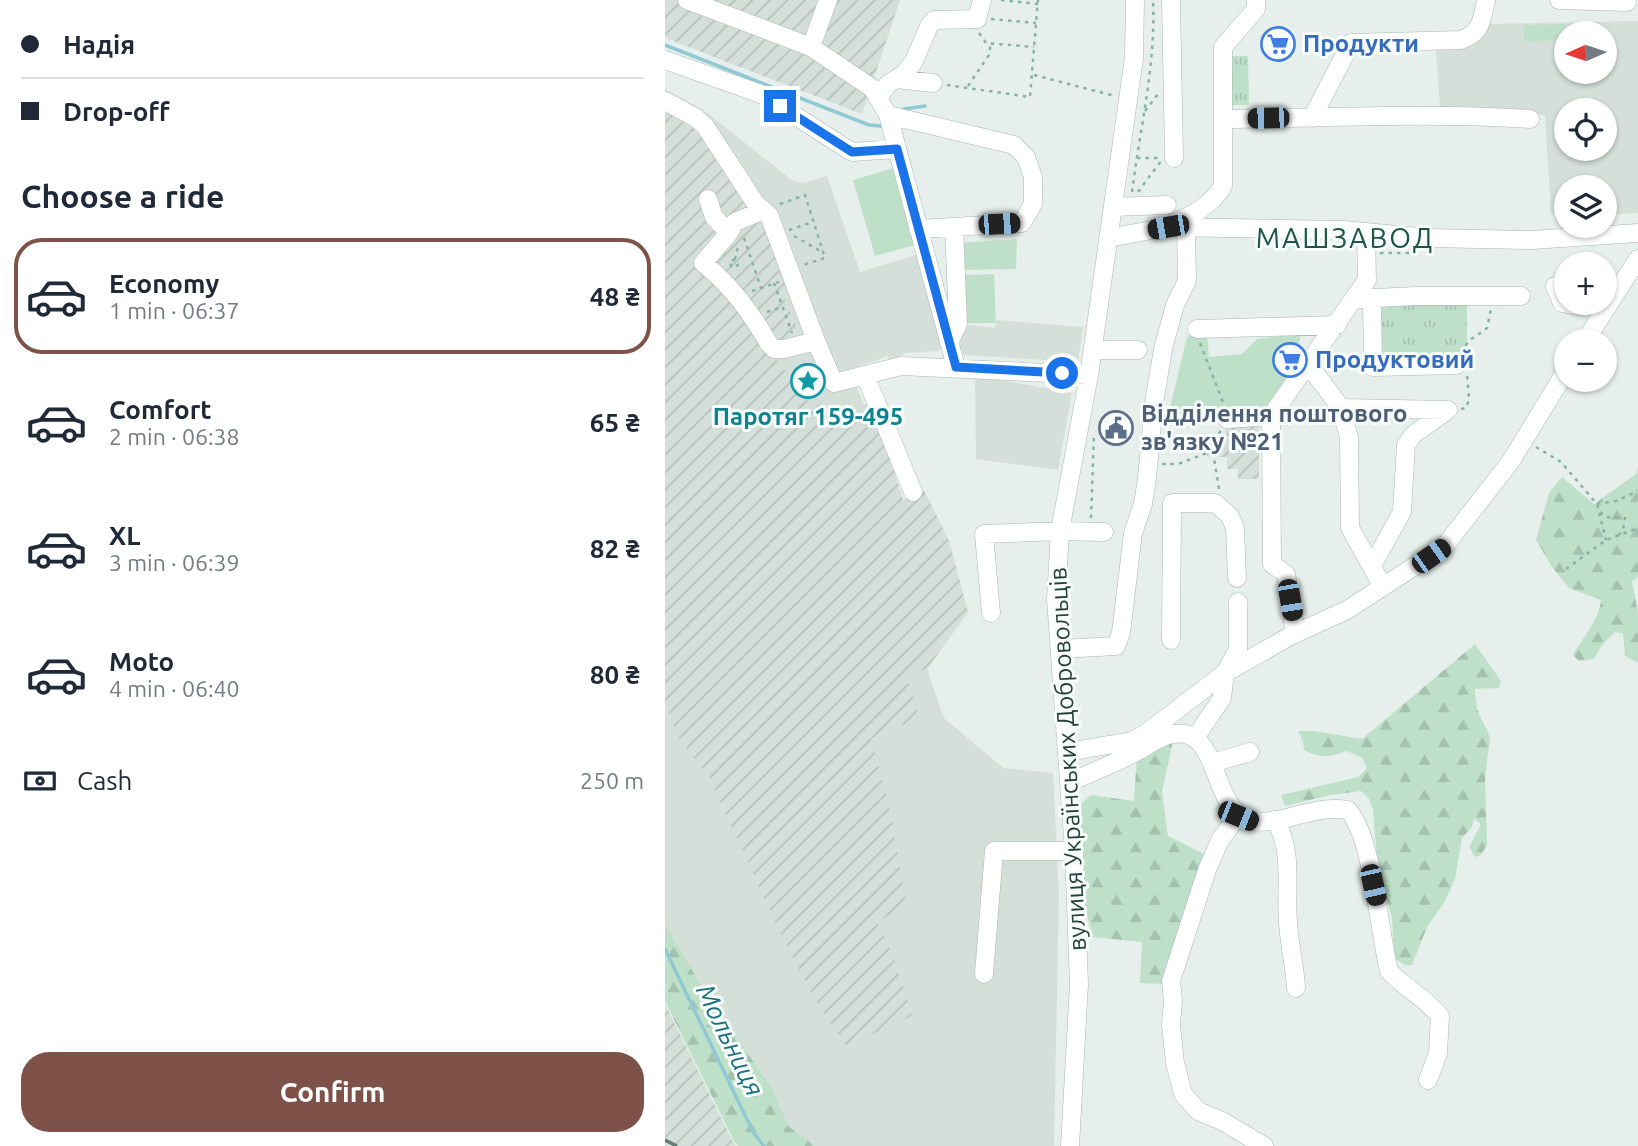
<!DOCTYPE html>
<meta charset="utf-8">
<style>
body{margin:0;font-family:Ubuntu,sans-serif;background:#f6f6f7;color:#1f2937;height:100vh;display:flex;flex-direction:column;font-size:26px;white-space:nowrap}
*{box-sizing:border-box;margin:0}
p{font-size:23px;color:#747a83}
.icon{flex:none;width:38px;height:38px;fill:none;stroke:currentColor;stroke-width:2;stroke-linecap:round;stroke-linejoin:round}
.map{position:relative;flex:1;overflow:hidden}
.side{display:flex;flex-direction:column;background:#fff;width:665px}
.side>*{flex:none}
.guide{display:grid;align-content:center;height:154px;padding:0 21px;background:#fff}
.needle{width:46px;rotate:267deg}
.fabs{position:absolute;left:889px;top:21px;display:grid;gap:14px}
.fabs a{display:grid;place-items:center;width:63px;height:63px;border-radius:50%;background:#fff;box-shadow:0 2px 5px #0004;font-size:35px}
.end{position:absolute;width:32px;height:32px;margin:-16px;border:9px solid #1a73e8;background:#fff;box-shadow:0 0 0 4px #fff}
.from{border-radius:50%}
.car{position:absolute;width:21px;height:42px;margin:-21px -10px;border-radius:9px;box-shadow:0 0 5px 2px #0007;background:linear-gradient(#222 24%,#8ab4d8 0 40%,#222 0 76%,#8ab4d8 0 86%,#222 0)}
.guide b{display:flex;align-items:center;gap:24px;height:66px;font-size:26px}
.guide b+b{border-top:2px solid #e0e1e3}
.guide i{width:18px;height:18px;background:#1f2937}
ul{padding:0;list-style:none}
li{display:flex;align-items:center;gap:21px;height:116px;margin:0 14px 10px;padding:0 7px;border:4px solid transparent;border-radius:28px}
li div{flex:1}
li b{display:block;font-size:26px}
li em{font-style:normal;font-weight:600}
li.active{border-color:#7f5249}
li>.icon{width:63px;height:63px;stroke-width:1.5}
h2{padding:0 21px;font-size:32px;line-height:84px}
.pay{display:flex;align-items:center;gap:18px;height:77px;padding:0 21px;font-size:26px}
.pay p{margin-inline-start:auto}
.cta{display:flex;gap:14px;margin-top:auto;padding:14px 21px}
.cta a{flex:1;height:80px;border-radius:28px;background:#7f5249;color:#fff;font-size:28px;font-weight:600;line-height:80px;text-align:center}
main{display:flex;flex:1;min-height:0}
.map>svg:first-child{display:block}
.built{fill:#d4dfda;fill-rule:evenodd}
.industrial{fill:url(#industrial-furrows)}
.grass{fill:url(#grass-tufts)}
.forest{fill:url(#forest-firs)}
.garden{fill:#bfe0c8}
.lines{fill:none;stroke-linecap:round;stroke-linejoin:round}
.stream{stroke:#8ec9d4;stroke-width:3.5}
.minor-casing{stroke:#a8b8b2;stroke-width:19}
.path{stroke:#86b3a5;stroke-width:2.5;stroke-dasharray:3.5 5;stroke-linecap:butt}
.minor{stroke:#fff;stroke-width:18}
.rail{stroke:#5f7d75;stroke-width:3.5;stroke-dasharray:14 7;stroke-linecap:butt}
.route{stroke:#1a73e8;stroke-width:9}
.labels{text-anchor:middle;stroke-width:6;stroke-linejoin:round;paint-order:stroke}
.shop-label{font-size:24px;font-weight:bold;fill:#366cbe;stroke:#f7fbf9;text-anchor:start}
.service-label{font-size:24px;font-weight:bold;fill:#4e5e75;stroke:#f7fbf9;text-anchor:start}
.culture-label{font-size:24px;font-weight:bold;fill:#0d838f;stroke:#f7fbf9}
.street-label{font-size:24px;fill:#24423a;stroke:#f7fbf9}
.water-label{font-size:26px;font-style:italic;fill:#1c6f80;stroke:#f7fbf9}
.quarter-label{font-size:28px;letter-spacing:2px;fill:#1f5548;stroke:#f7fbf9}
</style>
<main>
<section class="side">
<div class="guide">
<b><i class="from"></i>Надія</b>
<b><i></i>Drop-off</b>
</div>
<h2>Choose a ride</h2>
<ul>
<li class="active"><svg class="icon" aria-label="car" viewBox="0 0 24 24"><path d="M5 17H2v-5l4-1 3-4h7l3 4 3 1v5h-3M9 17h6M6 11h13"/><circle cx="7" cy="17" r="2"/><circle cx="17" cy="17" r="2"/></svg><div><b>Economy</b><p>1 min · 06:37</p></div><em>48 ₴</em></li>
<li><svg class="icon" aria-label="car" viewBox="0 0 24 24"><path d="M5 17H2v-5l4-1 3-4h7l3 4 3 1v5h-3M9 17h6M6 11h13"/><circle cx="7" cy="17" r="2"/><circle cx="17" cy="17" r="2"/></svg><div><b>Comfort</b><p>2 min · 06:38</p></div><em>65 ₴</em></li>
<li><svg class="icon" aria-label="car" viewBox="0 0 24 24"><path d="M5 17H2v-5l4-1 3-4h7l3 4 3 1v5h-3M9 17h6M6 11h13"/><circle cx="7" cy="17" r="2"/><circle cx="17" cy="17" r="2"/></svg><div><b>XL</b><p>3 min · 06:39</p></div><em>82 ₴</em></li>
<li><svg class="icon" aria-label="car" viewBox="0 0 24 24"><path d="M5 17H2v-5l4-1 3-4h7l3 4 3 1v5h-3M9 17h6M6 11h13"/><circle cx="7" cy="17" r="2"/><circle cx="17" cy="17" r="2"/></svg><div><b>Moto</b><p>4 min · 06:40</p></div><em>80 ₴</em></li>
</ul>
<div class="pay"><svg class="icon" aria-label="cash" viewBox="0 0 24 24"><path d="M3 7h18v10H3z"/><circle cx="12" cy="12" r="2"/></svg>Cash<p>250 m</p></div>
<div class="cta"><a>Confirm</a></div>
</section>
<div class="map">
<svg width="973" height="1146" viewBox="0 0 973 1146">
<defs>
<pattern id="industrial-furrows" width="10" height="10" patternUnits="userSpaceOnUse" patternTransform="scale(1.75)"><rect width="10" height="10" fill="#d4dfda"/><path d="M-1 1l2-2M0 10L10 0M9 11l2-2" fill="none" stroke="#b6c1bc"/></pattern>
<pattern id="grass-tufts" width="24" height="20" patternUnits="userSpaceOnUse" patternTransform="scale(1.75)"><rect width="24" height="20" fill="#bfe0c8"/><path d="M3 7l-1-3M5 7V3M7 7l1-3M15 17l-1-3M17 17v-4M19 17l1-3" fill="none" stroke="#a4c1ad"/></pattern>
<pattern id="forest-firs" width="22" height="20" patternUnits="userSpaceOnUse" patternTransform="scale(1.75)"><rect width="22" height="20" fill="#bfe0c8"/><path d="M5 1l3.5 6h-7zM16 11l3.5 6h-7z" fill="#a4c1ad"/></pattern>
</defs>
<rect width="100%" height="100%" fill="#e6efeb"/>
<path class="built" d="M973,21v192l-33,2v-28h-39v27h-15l-6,-99 -105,-5 -4,-62 28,1 22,-25zM901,33h39v39h-39zM901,110h39v39h-39z
M0,89l40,22 88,70 11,2 23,-7 33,96 59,-18 25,92 -5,5 -33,2 -16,8 -2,-5 -37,13 12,35h10l14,37 3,18 13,42 21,-11 25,51 19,71 -41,57 17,49 59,50 50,5 6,121 -5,252h-270l-119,-222z
M332,320l86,7 -5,35 -114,-7 -4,-8 1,-23 34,4z
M310,378l26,2 71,13 -14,77 -82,-11z"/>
<path class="industrial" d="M0,0h235l-38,114 -197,-76z
M0,101l31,17 69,99 24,66 -9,5 22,52 -26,18 5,13 26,-6 18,51 48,-12 14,37 3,18 13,41 21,-10 25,51 19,71 -41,57 -22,4 15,45 -49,20 19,73 17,95 -30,16 17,36 18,58 -66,30 -31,-46 -32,-61 -74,-162 -29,-37 -15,-36z
M560,424h34v55h-21v-10h-11v-12h-20v-11h18z
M0,1004l69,140 3,2h-72z"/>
<path class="grass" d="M560,56h23l1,49h-23z
M712,305h90v49h-90z"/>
<path class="forest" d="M973,466v111l-6,4 6,32v50l-13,-7 -2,-22 -8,-2 -13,13 -8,14 -15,2 -6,-6c10,-18 26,-35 28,-55l-32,-12 -17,-21 -16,-27 13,-47 13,-16 32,27 42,-30z
M810,644l26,37 -2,7 -24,1 2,20 13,28 -5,41 2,67 -6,10 -6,2 -6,-10 12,-23 -7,-5 -2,8 -10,11 -7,41 -10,22 -18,26 -15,38h-7l-11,-7 -2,-40 -5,-18 -8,-16 -6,-74 -4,-11 -8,-8 -31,4 -45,11 -4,-11 77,-18 9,-9 -5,-10 -15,-7c-18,6 -26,8 -43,-1l-1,-9 -5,-10h16l48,8z
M508,741l-11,51 6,44 36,18 -20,86 -13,41 -9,3 -22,-1 2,-41 -49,-5 -10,-37 -7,-92 15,-13 43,6 3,-46z
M0,924l40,68 66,95 18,40 26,19h-76l-4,-3 -70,-142z"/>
<path class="garden" d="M901,24v16l-42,1v-16z
M229,168l21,77 -40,11 -22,-76z
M352,239l-1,30 -55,1 -1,-27z
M329,274l2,49h-33l-1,-48z
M542,333l2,24 33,-3 15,-15 44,-6 -5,24 -18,40 -17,14 -93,5 19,-79z"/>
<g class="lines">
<path class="stream" d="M0,45l204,80 12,1
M239,109l21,-3
M0,949l88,183 11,14"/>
<g class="minor-casing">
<path id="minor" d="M22,0l124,47 61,41 16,27 68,252
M506,0l3,158
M894,0l68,2
M146,47l17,-47
M0,60l96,34 91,58 45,-3
M231,79l37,4
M213,98l10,-14 17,-11 9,-12 15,-35 5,-6 43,-1 5,-19
M0,101l31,17 9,8 51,78 13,11 47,126
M223,115l126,30 12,12 7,20v27l-11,19 -104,6
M647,118l39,-75 110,-3c21,-7 21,-21 25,-40
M558,119c102,-1 206,-7 307,0
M43,199l6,18 15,16
M448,207l54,-2
M99,210l-29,12 -6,11 -26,30c29,23 48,50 66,81l5,5h10l32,-8 18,42 67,-17 188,9
M506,225c21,-10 39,-18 52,-39v-139l33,-38v-9
M443,238l60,-11 175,3 87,8 102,2 106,-7
M890,286l7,17 22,4
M707,298l1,69 84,-2
M690,299l61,-3h105
M532,329l140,-4
M920,341l53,-82
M284,343l9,-19 -4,-97
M428,350h45
M643,364l33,44
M200,375l48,117
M562,419l44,-3
M707,566l30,-54 4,-67 8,-11 34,-24 -107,-2 8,30 1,90 33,59
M326,613l-7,-79 76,-3 44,1
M630,634l-9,-60 -14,-10 -1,-148 96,-136 -1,-48
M506,640l1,-137h43l15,13 5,12 2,50
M395,649l56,-3 5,-13 12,-100 10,-29 4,-26 7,-75 9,-54 12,-44 12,-24 -1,-54
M530,738l27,-40 3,-25 13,-24v-47
M402,752l65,-11 13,-7 80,-61 67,-38 55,-25 97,-63 67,-86 55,-90
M551,762l34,-10
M405,782c21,-9 43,-18 64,-29 12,-6 24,-16 38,-19 7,-1 15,-1 21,3 26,15 24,78 60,84 29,5 59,-17 95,-11 25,27 31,122 41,161 16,17 36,27 51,45l-2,37 -10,27
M573,816l-18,24 -13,30 -36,111 2,20 -2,24 4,38 8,31 15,17 24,10 42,25
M610,820c19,32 10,67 13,102 1,22 7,44 8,66
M319,974l10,-123h80
M405,1146l9,-162 -5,-133 -18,-252 4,-68 29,-156 39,-275 6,-42 1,-58"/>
</g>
<path class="path" d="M336,0l37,4
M326,19l45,4
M314,33l7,10 48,4
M369,75l81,21
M282,85l83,12 8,-97
M303,86l21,-31 2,-12
M480,111l13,-17
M472,158h24
M467,192c8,-64 24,-127 21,-192
M473,192l23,-31
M115,204l25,-9 20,63 -22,7
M124,230l24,-8
M129,236l28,16
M79,238l17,50
M715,253h36
M70,259l-6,4 4,5 5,-3 -3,-6 3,-13
M109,283l18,50
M87,291l27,-9
M102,312l15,-5
M535,343l24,62
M799,354c-1,-14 14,-18 23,-26l4,-19
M796,409l5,-1 3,-9 -2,-25
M871,447l25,15 36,42 9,36
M497,464h16l34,-13
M554,489l-8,-49 10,-9
M932,504l19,-3 22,-10
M935,512l6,5 19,1 -2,12 -4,5
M426,518l3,-84
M901,569l40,-29 32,-12"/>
<use href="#minor" class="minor"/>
<path class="rail" d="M0,1140l12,6"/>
</g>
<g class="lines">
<path class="route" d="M115,106l72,46 45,-3 59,218 106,6"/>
</g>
<defs>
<g id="supermarket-ring" transform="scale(1.75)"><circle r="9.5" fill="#f7fbf9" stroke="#3f7fe0" stroke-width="1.5"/><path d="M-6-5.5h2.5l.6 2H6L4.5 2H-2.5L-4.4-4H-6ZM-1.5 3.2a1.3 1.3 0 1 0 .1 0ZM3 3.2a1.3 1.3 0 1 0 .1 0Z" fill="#3f7fe0"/></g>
<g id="sight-ring" transform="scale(1.75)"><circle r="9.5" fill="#f7fbf9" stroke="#0f9aa8" stroke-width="1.5"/><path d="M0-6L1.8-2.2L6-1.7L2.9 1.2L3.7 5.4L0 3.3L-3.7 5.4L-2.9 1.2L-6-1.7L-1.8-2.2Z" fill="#0f9aa8"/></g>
<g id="civic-ring" transform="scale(1.75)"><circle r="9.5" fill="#f7fbf9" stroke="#5c6f8a" stroke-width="1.5"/><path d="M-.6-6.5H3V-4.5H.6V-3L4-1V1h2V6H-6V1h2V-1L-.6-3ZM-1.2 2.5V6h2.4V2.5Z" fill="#5c6f8a"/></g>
</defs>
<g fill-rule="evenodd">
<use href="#supermarket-ring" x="613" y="44"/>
<use href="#supermarket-ring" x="625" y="360"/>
<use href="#sight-ring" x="143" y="381"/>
<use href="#civic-ring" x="451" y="428"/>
</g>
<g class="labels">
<g class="shop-label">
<text x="638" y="52">Продукти</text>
<text x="650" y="368">Продуктовий</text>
</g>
<g class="service-label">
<text x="476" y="422">Відділення поштового<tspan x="476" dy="28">зв'язку №21</tspan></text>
</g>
<g class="culture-label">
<text x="143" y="425">Паротяг 159-495</text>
</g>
<g class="street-label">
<text transform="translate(403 759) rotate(-93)" y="8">вулиця Українських Добровольців</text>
</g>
<g class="water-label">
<text transform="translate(65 1040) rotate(64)" y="9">Мольниця</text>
</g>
<g class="quarter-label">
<text x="680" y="248">МАШЗАВОД</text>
</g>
</g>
</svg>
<div class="fabs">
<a><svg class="needle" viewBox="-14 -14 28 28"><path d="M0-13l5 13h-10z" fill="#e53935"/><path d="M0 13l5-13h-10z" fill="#747a83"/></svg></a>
<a><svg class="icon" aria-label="locate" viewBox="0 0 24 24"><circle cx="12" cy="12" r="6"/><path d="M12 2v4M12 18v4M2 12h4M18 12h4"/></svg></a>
<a><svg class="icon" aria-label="layers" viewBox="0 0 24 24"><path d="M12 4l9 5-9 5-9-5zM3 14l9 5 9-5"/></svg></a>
<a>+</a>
<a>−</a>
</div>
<i class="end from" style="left:397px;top:373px"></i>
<i class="end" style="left:115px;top:106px"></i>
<i class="car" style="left:603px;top:118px;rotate:269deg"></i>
<i class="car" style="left:334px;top:224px;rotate:87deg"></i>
<i class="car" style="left:503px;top:227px;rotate:260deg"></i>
<i class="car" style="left:766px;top:556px;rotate:55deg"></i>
<i class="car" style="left:625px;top:600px;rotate:170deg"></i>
<i class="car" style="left:573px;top:816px;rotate:112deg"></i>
<i class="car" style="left:708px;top:885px;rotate:167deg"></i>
</div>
</main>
